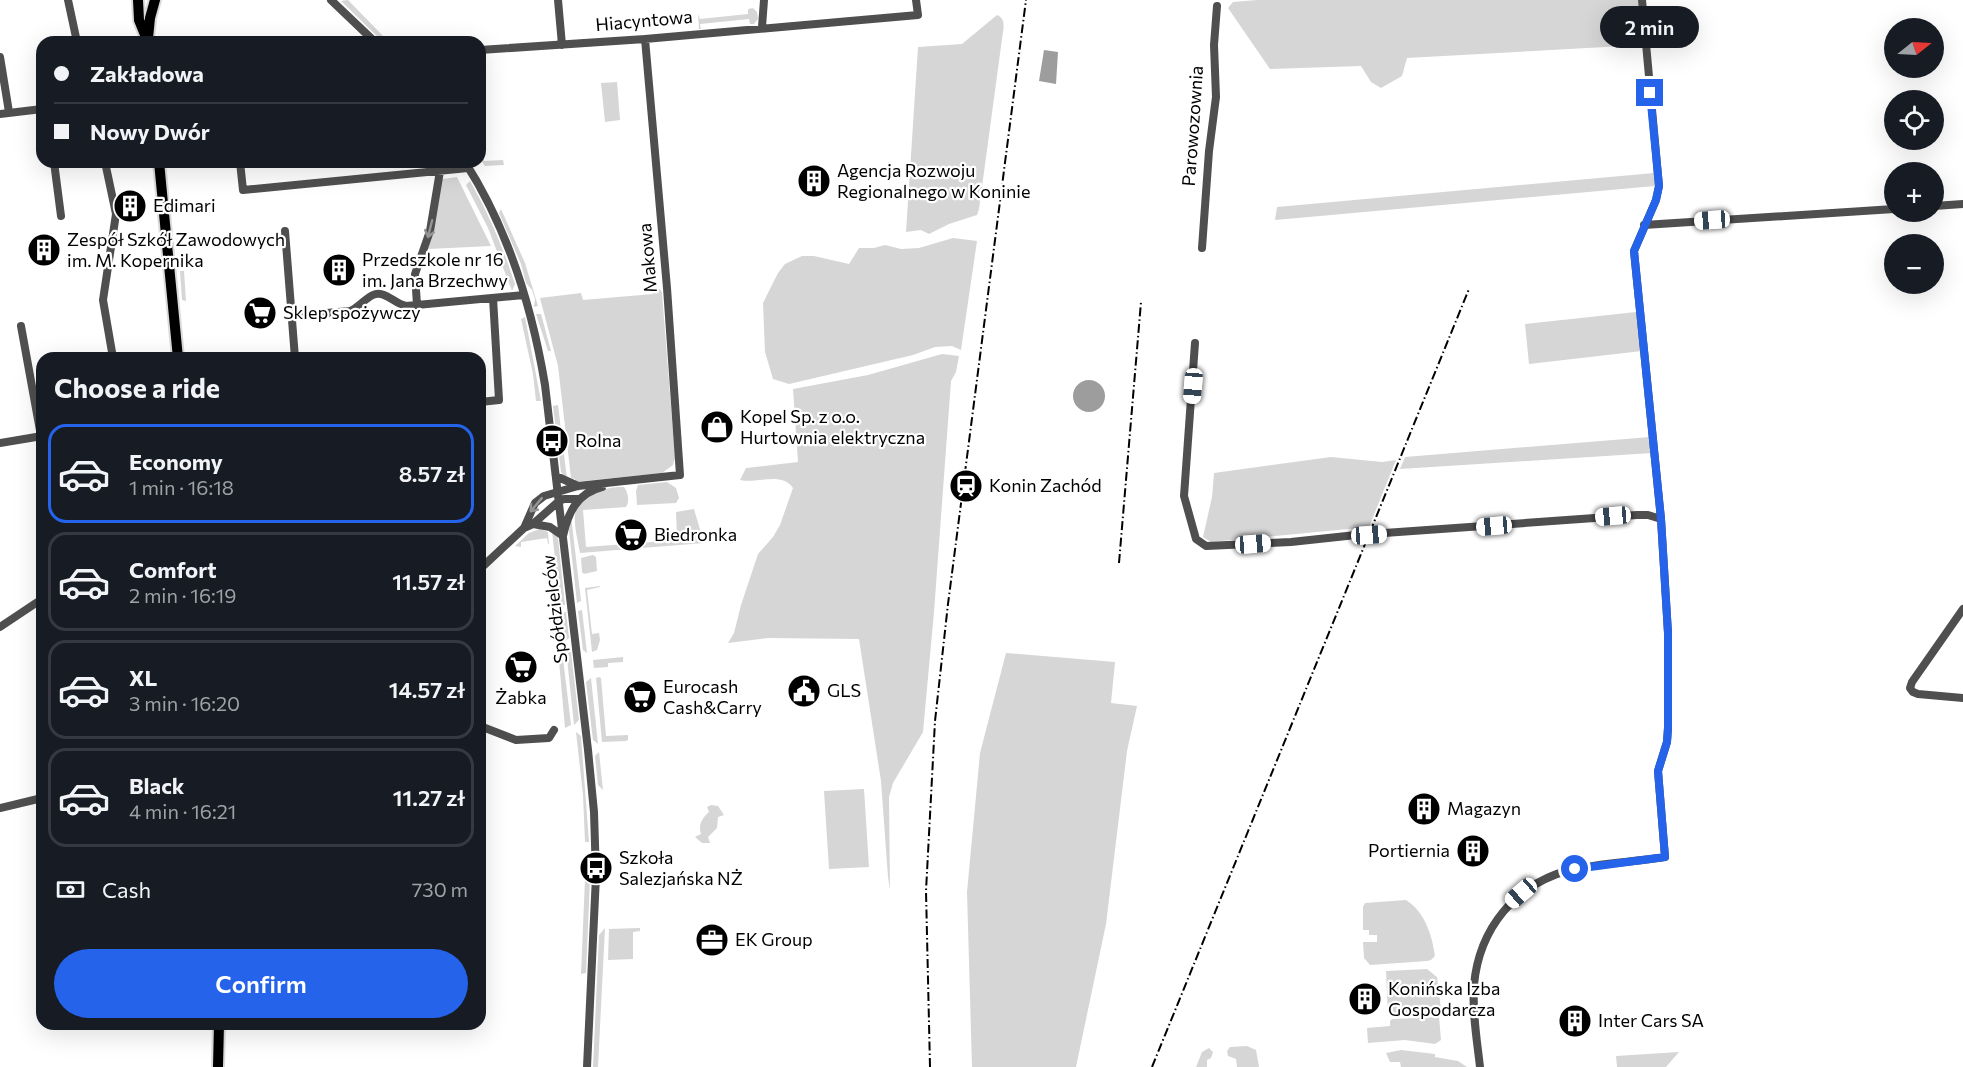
<!DOCTYPE html>
<meta charset="utf-8">
<style>
body{margin:0;font-family:Commissioner,sans-serif;background:#20242c;color:#f1f3f6;height:100vh;display:flex;flex-direction:column;font-size:22px;white-space:nowrap}
*{box-sizing:border-box;margin:0}
p{font-size:20px;color:#9ea1a6}
.icon{flex:none;width:33px;height:33px;fill:none;stroke:currentColor;stroke-width:2;stroke-linecap:round;stroke-linejoin:round}
.map{position:relative;flex:1;overflow:hidden}
.side{position:absolute;left:36px;top:352px;width:450px;height:678px;display:flex;flex-direction:column;background:#171b24;border-radius:18px;box-shadow:0 6px 24px #0002}
.side>*{flex:none}
.guide{position:absolute;left:36px;top:36px;width:450px;height:132px;border-radius:18px;box-shadow:0 6px 24px #0002;display:grid;align-content:center;height:132px;padding:0 18px;background:#171b24}
.needle{width:39px;rotate:72deg}
.tools{position:absolute;left:1884px;top:18px;display:grid;gap:12px}
.tools a{display:grid;place-items:center;width:60px;height:60px;border-radius:50%;background:#171b24;box-shadow:0 6px 24px #0002;font-size:30px}
.end{position:absolute;width:27px;height:27px;margin:-14px;border:8px solid #2563eb;background:#fff;box-shadow:0 0 0 3px #fff}
.from{border-radius:50%}
.bubble{position:absolute;height:42px;border-radius:21px;background:#171b24;box-shadow:0 6px 24px #0002;font-size:20px;font-weight:600;line-height:42px;text-align:center}
.car{position:absolute;width:18px;height:36px;margin:-18px -9px;border-radius:8px;box-shadow:0 0 4px 2px #0007;background:linear-gradient(#fff 24%,#345 0 40%,#fff 0 76%,#345 0 86%,#fff 0)}
.guide b{display:flex;align-items:center;gap:21px;height:57px;font-size:22px}
.guide b+b{border-top:2px solid #363941}
.guide i{width:15px;height:15px;background:#f1f3f6}
ul{padding:0;list-style:none}
li{display:flex;align-items:center;gap:18px;height:99px;margin:0 12px 9px;padding:0 6px;border:3px solid #363941;border-radius:18px}
li div{flex:1}
li b{display:block;font-size:22px}
li em{font-style:normal;font-weight:600}
li.on{border-color:#2563eb}
li>.icon{width:54px;height:54px;stroke-width:1.5}
h2{padding:0 18px;font-size:27px;line-height:72px}
.pay{display:flex;align-items:center;gap:15px;height:66px;padding:0 18px;font-size:22px}
.pay p{margin-inline-start:auto}
.primary-button{display:flex;gap:12px;margin-top:auto;padding:12px 18px}
.primary-button a{flex:1;height:69px;border-radius:36px;background:#2563eb;color:#fff;font-size:24px;font-weight:600;line-height:69px;text-align:center}
.map>svg:first-child{display:block}
.green{fill:#d6d6d6}
.water{fill:#9d9d9d}
.lines{fill:none;stroke-linecap:round;stroke-linejoin:round}
.major-casing{stroke:#dbdbdb;stroke-width:14}
.minor{stroke:#4f4f4f;stroke-width:8}
.major{stroke:#000;stroke-width:10}
.rail{stroke:#000;stroke-width:2;stroke-dasharray:9 3 1.5 3;stroke-linecap:butt}
.oneway{stroke:#959595}
.route{stroke:#2563eb;stroke-width:8}
.labels{text-anchor:middle;stroke-width:4.5;stroke-linejoin:round;paint-order:stroke}
.street-label{font-size:18px;fill:#000;stroke:#fff}
.poi-label{font-size:18px;fill:#000;stroke:#fff;text-anchor:start}
</style>
<div class="map">
<svg width="1963" height="1067" viewBox="0 0 1963 1067">
<rect width="100%" height="100%" fill="#fff"/>
<path class="green" d="M348,0l41,42h-6l-42,-41z
M1257,0h382l3,45 -235,13 -5,18 -21,12 -10,-6 -10,-16 -91,3 -42,-61 5,-6z
M753,8l4,4 1,7 -4,5h-4l-1,-5 -49,5 1,5h-2l-1,-15 2,5 48,-5v-5z
M997,15c10,4 6,15 5,24l-23,170 -2,6 -28,9 -20,10 -8,-4 -15,2 12,-185 44,-3z
M617,82l3,38 -15,2 -4,-39z
M480,110l4,51 19,-1 1,5 -19,1 -5,-7z
M1654,173l1,13 -380,34 2,-13z
M457,177l34,69 -63,3 14,-70z
M470,181c19,33 33,67 45,103l-3,7 -24,-63 -22,-43z
M501,209l24,54 13,43 -4,1 1,-8 -3,-9 -6,-7 -5,-19 -22,-51z
M953,238l24,3 -16,109 -9,-4 -17,1 -22,8 -124,29 -16,-5 -8,-27 -2,-49 15,-30 7,-9 17,-8h12l35,8 10,-16h15l11,-3 16,4 18,-1z
M180,271h4l2,30 -4,-1z
M653,287l8,3 1,3 13,165 -2,7 -11,8 -87,9v-3l-4,-1 -13,-112 -18,-68 41,-5 2,7 70,-6z
M1636,312l6,39 -113,13 -4,-40z
M536,314h5l10,37h-3z
M525,317l16,84h-5l-3,-27 -12,-55z
M942,354l17,2 -3,16 -5,9 -17,231 -11,120 -30,51 -4,14 1,93 -2,-13 -7,-96 -22,-142 -91,-1 -40,5 6,-10 7,-28 17,-51 15,-17 7,-12 13,-37c-12,-17 -35,-4 -53,-8l6,-12 52,-6 -5,-73 75,-14z
M558,405l9,74 -6,-7 -8,-66z
M1650,437l2,16 -252,16 5,-12z
M1331,457l51,5 14,-2 -27,67 -158,15 -8,-5 9,-40 2,-24z
M667,482l9,6 3,10 -3,5 -39,2 -1,-14 2,-6z
M624,487c4,5 6,14 2,20l-43,3 3,37 79,-6v-6l12,-1 -1,-22 18,-3 10,34 -124,10c-2,-12 -6,-26 -5,-38 2,-20 31,-29 49,-28z
M571,516l10,85 -4,2 -8,-72z
M540,529l8,3 1,12h-1l-1,-6 -26,4v5l-6,-1 14,-13z
M552,531l6,7 7,67h-5z
M593,555l3,2 1,14 -13,3 -2,-2 -1,-14z
M553,586h1l7,55 -4,1z
M600,586v1l-13,3 5,44 7,-1 1,7 -3,10 -5,2 -7,-64z
M582,610l5,43 -4,-3 -5,-39z
M566,612l3,26 -4,3 -4,-28z
M566,649l5,3 8,68 -5,5z
M558,650h4l9,75 -6,3z
M1006,653l109,9 -4,41 26,3 -10,45 -21,173 -30,143h-104l-5,-175 13,-139z
M623,657v5l-15,1v4l-14,1 -1,-8z
M599,677l2,1 5,58 22,-1v5l-2,1 -24,1 -6,-64z
M591,678l7,66 -5,-4 -7,-58z
M576,732l5,4 8,106h-4l-2,-47z
M599,752l4,38 -5,-5 -3,-29z
M864,789l5,78 -40,2 -5,-78z
M711,805l7,1 6,9 -6,2 -1,11 -9,9 2,6h-8l-7,-6 6,-3c-3,-9 1,-16 8,-22l-2,-5z
M585,879h5l-4,94 -5,1z
M1406,900c19,12 26,35 29,56l-4,4 -4,1 -57,4 -6,-7 -1,-16h14v-7h-8v-5h-6v-23l2,-4z
M605,928l-7,139h-5l6,-132z
M640,928v3l-7,1v27l-25,1 1,-31z
M1427,969l10,8 4,32 -3,4 -47,3 -3,-2 -2,-43z
M1439,1017l2,23 -6,4 -30,-4 -37,3 -1,-15 23,-2v-5l2,-2z
M1247,1046l9,4 3,17h-22l-1,-8 -8,-3 -1,-5 3,-4z
M1209,1048l4,4 -2,6 -4,2v7h-11l6,-15z
M1401,1050l34,4v3l23,4 9,6h-66l-1,-5h-10l-4,-9z
M1679,1052l-13,15h-49l-1,-11z"/>
<path class="water" d="M1044,50l14,2 -2,32 -17,-3z
M1073 396a16 16 0 1 1 32 0a16 16 0 1 1-32 0Z"/>
<g class="lines">
<g class="major-casing">
<path id="major" d="M138,0l1,20 9,22
M148,38l2,-20 5,-18
M159,162l19,196
M218,1067l1,-43"/>
</g>
<path class="minor" d="M68,0l9,42
M331,0l44,42
M558,0l4,45
M762,27l2,-27
M480,50l165,-11 273,-24 -2,-15
M0,57l9,55
M0,114l42,-5
M54,162l7,54
M105,162l11,52 -13,86 10,58
M240,162l3,28 225,-22
M465,162c43,67 67,145 80,223l43,365 6,62 2,64 -9,191
M1934,206l29,-2
M1644,225l250,-16
M285,231l10,127
M1202,248l7,-97 7,-54 -2,-52 3,-39
M417,305l-2,-31 15,-43 10,-60
M291,316l59,-5c12,-4 20,-22 34,-16 8,3 13,9 22,11l118,-11
M21,326l20,110
M1195,343l-11,153 12,43 10,7 85,-4 65,-7 281,-20h11l13,4
M480,402l19,-2 -6,-102
M0,443l42,-7
M556,476l22,10
M480,503h1
M533,524l17,3 13,9c5,-23 14,-43 39,-49
M524,528l11,-25 9,-7 34,-10 102,-11 -13,-187 -22,-249
M480,569l44,-41 9,-4 26,-23 5,-2h15
M1963,609l-51,73 -2,6 3,4 5,2 45,4
M0,627l42,-28
M480,726l36,14 33,-2 5,-8
M0,808l42,-10
M1480,1067c-3,-27 -8,-55 -6,-82 5,-56 41,-101 96,-115 30,-7 63,-8 95,-13l-7,-86 9,-29 1,-14v-95l-7,-114 -27,-268 22,-51 3,-14 -17,-186"/>
<use href="#major" class="major"/>
<path class="rail" d="M1119,563l22,-261
M930,1067l-4,-176 9,-170 13,-117 78,-604
M1152,1067l317,-778"/>
</g>
<defs><path id="oneway-shaft" d="M-6 0H5M1.5-3L5.5 0L1.5 3" fill="none" stroke-width="1.6" stroke-linecap="round" stroke-linejoin="round" transform="scale(1.5)"/></defs>
<g class="oneway">
<use href="#oneway-shaft" transform="translate(430 229) rotate(104)"/>
<use href="#oneway-shaft" transform="translate(536 505) rotate(130)"/>
</g>
<g class="lines">
<path class="route" d="M1575,869l90,-12 -7,-86 9,-29 1,-14v-95l-7,-114 -27,-268 22,-51 3,-14 -9,-93"/>
</g>
<defs>
<g id="building-disc" transform="scale(1.725)"><circle r="9.5" fill="#000" stroke="#fff"/><path d="M-4-6H4V6H1V3H-1V6H-4ZM-2.5-4.3h1.7v1.8h-1.7ZM.8-4.3h1.7v1.8H.8ZM-2.5-1h1.7V.8h-1.7ZM.8-1h1.7V.8H.8Z" fill="#fff"/></g>
<g id="supermarket-disc" transform="scale(1.725)"><circle r="9.5" fill="#000" stroke="#fff"/><path d="M-6-5.5h2.5l.6 2H6L4.5 2H-2.5L-4.4-4H-6ZM-1.5 3.2a1.3 1.3 0 1 0 .1 0ZM3 3.2a1.3 1.3 0 1 0 .1 0Z" fill="#fff"/></g>
<g id="shop-disc" transform="scale(1.725)"><circle r="9.5" fill="#000" stroke="#fff"/><path d="M-5-2.5h2.3a2.7 3.5 0 0 1 5.4 0H5L5.5 6h-11ZM-1.5-2.5h3a1.5 2.3 0 0 0-3 0Z" fill="#fff"/></g>
<g id="bus-disc" transform="scale(1.725)"><circle r="9.5" fill="#000" stroke="#fff"/><path d="M-5-6H5V4H4V6H2V4H-2V6H-4V4H-5ZM-3.5-4V0h7V-4ZM-3.5 1.2v1.5H-2V1.2ZM2 1.2v1.5H3.5V1.2Z" fill="#fff"/></g>
<g id="station-disc" transform="scale(1.725)"><circle r="9.5" fill="#000" stroke="#fff"/><path d="M-3-6H3Q5-6 5-4V2Q5 4 3 4L4.5 6H3L1.5 4h-3L-3 6H-4.5L-3 4Q-5 4-5 2V-4Q-5-6-3-6ZM-3.5-4v3h7v-3ZM-3.5 1v1.5H-2V1ZM2 1v1.5H3.5V1Z" fill="#fff"/></g>
<g id="civic-disc" transform="scale(1.725)"><circle r="9.5" fill="#000" stroke="#fff"/><path d="M-.6-6.5H3V-4.5H.6V-3L4-1V1h2V6H-6V1h2V-1L-.6-3ZM-1.2 2.5V6h2.4V2.5Z" fill="#fff"/></g>
<g id="office-disc" transform="scale(1.725)"><circle r="9.5" fill="#000" stroke="#fff"/><path d="M-6-3h4V-5.5h4V-3h4V5H-6ZM-1-4.5V-3h2v-1.5ZM-6 0V1H6V0Z" fill="#fff"/></g>
</defs>
<g fill-rule="evenodd">
<use href="#building-disc" x="814" y="181"/>
<use href="#building-disc" x="130" y="206"/>
<use href="#building-disc" x="44" y="250"/>
<use href="#building-disc" x="339" y="270"/>
<use href="#supermarket-disc" x="260" y="313"/>
<use href="#shop-disc" x="717" y="427"/>
<use href="#bus-disc" x="552" y="441"/>
<use href="#station-disc" x="966" y="486"/>
<use href="#supermarket-disc" x="631" y="535"/>
<use href="#supermarket-disc" x="521" y="667"/>
<use href="#civic-disc" x="804" y="691"/>
<use href="#supermarket-disc" x="640" y="697"/>
<use href="#building-disc" x="1424" y="809"/>
<use href="#building-disc" x="1473" y="851"/>
<use href="#bus-disc" x="596" y="868"/>
<use href="#office-disc" x="712" y="940"/>
<use href="#building-disc" x="1365" y="999"/>
<use href="#building-disc" x="1575" y="1021"/>
</g>
<g class="labels">
<g class="street-label">
<text transform="translate(644 21) rotate(-5)" y="6">Hiacyntowa</text>
<text transform="translate(1193 126) rotate(-86)" y="6">Parowozownia</text>
<text transform="translate(648 258) rotate(-95)" y="6">Makowa</text>
<text transform="translate(555 609) rotate(-97)" y="6">Spółdzielców</text>
</g>
<g class="poi-label">
<text x="837" y="177">Agencja Rozwoju<tspan x="837" dy="21">Regionalnego w Koninie</tspan></text>
<text x="153" y="212">Edimari</text>
<text x="67" y="246">Zespół Szkół Zawodowych<tspan x="67" dy="21">im. M. Kopernika</tspan></text>
<text x="362" y="266">Przedszkole nr 16<tspan x="362" dy="21">im. Jana Brzechwy</tspan></text>
<text x="283" y="319">Sklep spożywczy</text>
<text x="740" y="423">Kopel Sp. z o.o.<tspan x="740" dy="21">Hurtownia elektryczna</tspan></text>
<text x="575" y="447">Rolna</text>
<text x="989" y="492">Konin Zachód</text>
<text x="654" y="541">Biedronka</text>
<text x="663" y="693">Eurocash<tspan x="663" dy="21">Cash&amp;Carry</tspan></text>
<text x="827" y="697">GLS</text>
<text x="521" y="704" text-anchor="middle">Żabka</text>
<text x="1447" y="815">Magazyn</text>
<text x="1450" y="857" text-anchor="end">Portiernia</text>
<text x="619" y="864">Szkoła<tspan x="619" dy="21">Salezjańska NŻ</tspan></text>
<text x="735" y="946">EK Group</text>
<text x="1388" y="995">Konińska Izba<tspan x="1388" dy="21">Gospodarcza</tspan></text>
<text x="1598" y="1027">Inter Cars SA</text>
</g>
</g>
</svg>
<div class="tools">
<a><svg class="needle" viewBox="-14 -14 28 28"><path d="M0-13l5 13h-10z" fill="#e53935"/><path d="M0 13l5-13h-10z" fill="#9ea1a6"/></svg></a>
<a><svg class="icon" aria-label="locate" viewBox="0 0 24 24"><circle cx="12" cy="12" r="6"/><path d="M12 2v4M12 18v4M2 12h4M18 12h4"/></svg></a>
<a>+</a>
<a>−</a>
</div>
<i class="end from" style="left:1575px;top:869px"></i>
<i class="end" style="left:1650px;top:93px"></i>
<div class="bubble" style="left:1600px;top:6px;width:99px">2 min</div>
<i class="car" style="left:1712px;top:220px;rotate:266deg"></i>
<i class="car" style="left:1193px;top:386px;rotate:185deg"></i>
<i class="car" style="left:1613px;top:516px;rotate:265deg"></i>
<i class="car" style="left:1494px;top:526px;rotate:265deg"></i>
<i class="car" style="left:1369px;top:535px;rotate:86deg"></i>
<i class="car" style="left:1253px;top:544px;rotate:86deg"></i>
<i class="car" style="left:1521px;top:893px;rotate:229deg"></i>
<div class="guide">
<b><i class="from"></i>Zakładowa</b>
<b><i></i>Nowy Dwór</b>
</div>
<section class="side">
<h2>Choose a ride</h2>
<ul>
<li class="on"><svg class="icon" aria-label="car" viewBox="0 0 24 24"><path d="M5 17H2v-5l4-1 3-4h7l3 4 3 1v5h-3M9 17h6M6 11h13"/><circle cx="7" cy="17" r="2"/><circle cx="17" cy="17" r="2"/></svg><div><b>Economy</b><p>1 min · 16:18</p></div><em>8.57 zł</em></li>
<li><svg class="icon" aria-label="car" viewBox="0 0 24 24"><path d="M5 17H2v-5l4-1 3-4h7l3 4 3 1v5h-3M9 17h6M6 11h13"/><circle cx="7" cy="17" r="2"/><circle cx="17" cy="17" r="2"/></svg><div><b>Comfort</b><p>2 min · 16:19</p></div><em>11.57 zł</em></li>
<li><svg class="icon" aria-label="car" viewBox="0 0 24 24"><path d="M5 17H2v-5l4-1 3-4h7l3 4 3 1v5h-3M9 17h6M6 11h13"/><circle cx="7" cy="17" r="2"/><circle cx="17" cy="17" r="2"/></svg><div><b>XL</b><p>3 min · 16:20</p></div><em>14.57 zł</em></li>
<li><svg class="icon" aria-label="car" viewBox="0 0 24 24"><path d="M5 17H2v-5l4-1 3-4h7l3 4 3 1v5h-3M9 17h6M6 11h13"/><circle cx="7" cy="17" r="2"/><circle cx="17" cy="17" r="2"/></svg><div><b>Black</b><p>4 min · 16:21</p></div><em>11.27 zł</em></li>
</ul>
<div class="pay"><svg class="icon" aria-label="cash" viewBox="0 0 24 24"><path d="M3 7h18v10H3z"/><circle cx="12" cy="12" r="2"/></svg>Cash<p>730 m</p></div>
<div class="primary-button"><a>Confirm</a></div>
</section>
</div>
